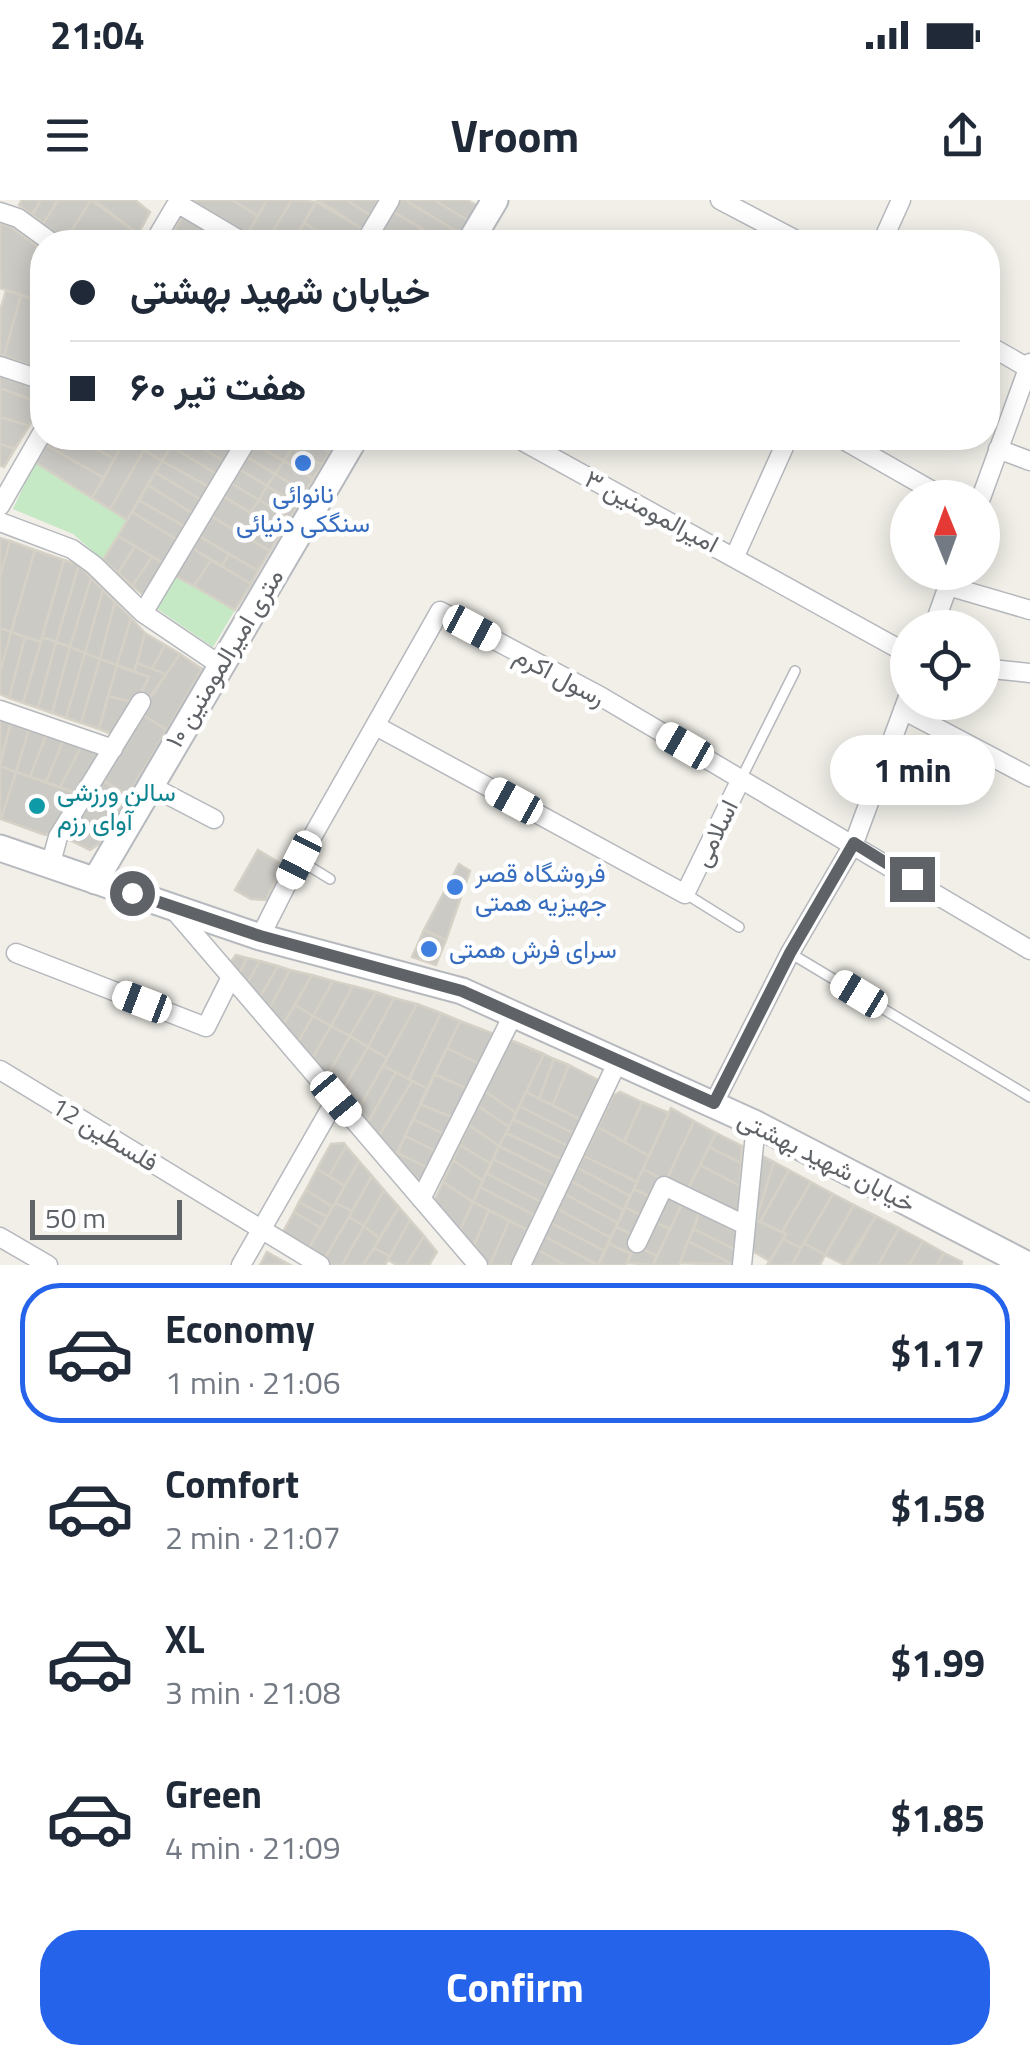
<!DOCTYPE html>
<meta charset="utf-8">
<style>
body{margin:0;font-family:"Titillium Web",Vazirmatn,sans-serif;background:#f2f2f3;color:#1f2937;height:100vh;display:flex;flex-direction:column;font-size:38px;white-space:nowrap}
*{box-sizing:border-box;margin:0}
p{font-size:32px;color:#747a83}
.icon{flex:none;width:55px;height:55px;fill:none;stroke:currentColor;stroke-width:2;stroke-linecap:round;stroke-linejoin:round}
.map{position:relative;height:1065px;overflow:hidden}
.details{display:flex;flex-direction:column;background:#fff;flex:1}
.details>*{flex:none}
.banner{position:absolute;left:30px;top:30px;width:970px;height:220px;border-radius:40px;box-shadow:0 5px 25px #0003;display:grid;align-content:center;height:220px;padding:0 40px;background:#fff}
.needle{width:65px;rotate:359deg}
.controls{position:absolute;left:890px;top:280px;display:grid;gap:20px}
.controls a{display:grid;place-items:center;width:110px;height:110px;border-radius:50%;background:#fff;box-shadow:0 5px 25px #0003;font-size:50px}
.scale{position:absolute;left:30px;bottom:25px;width:152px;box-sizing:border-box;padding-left:10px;border:5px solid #5f6368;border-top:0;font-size:28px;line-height:35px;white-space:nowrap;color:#5f6368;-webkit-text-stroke:8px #fff;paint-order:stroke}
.end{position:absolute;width:45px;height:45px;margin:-22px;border:12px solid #5f6368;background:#fff;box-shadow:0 0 0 5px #fff}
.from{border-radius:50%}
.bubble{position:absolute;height:70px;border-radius:35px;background:#fff;box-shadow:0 5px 25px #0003;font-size:32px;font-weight:700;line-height:70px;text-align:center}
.car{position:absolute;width:30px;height:60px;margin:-30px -15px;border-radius:12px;box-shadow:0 0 8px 2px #0007;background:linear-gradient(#fff 24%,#345 0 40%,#fff 0 76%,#345 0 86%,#fff 0)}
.banner b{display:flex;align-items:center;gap:35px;height:95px;font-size:38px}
.banner b+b{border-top:2px solid #e0e1e3}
.banner i{width:25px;height:25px;background:#1f2937}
ul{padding:18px 0 0;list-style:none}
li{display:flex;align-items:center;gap:30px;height:140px;margin:0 20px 15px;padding:0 20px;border:5px solid transparent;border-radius:40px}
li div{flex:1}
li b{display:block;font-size:38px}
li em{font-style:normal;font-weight:700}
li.current{border-color:#2563eb}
li>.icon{width:90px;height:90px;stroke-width:1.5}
.cta{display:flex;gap:20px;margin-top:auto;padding:20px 40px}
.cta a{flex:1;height:115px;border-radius:40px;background:#2563eb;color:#fff;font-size:40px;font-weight:700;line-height:115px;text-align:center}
.status{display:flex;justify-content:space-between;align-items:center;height:70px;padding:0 50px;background:#fff;direction:ltr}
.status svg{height:28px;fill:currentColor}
header{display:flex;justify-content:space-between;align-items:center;height:130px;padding:0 40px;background:#fff;font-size:45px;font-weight:700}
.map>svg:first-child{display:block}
.green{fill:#c5e8c5}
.building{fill:#cccac5;stroke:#d6d1c6;stroke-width:2.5}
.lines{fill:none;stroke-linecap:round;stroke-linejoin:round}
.lane-casing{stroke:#b5b8bc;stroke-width:12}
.street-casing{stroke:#b5b8bc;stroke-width:21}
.secondary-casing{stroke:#b6babf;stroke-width:29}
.lane{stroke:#fff;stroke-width:9}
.street{stroke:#fff;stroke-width:18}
.secondary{stroke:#fff;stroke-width:25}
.route{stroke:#5f6368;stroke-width:12}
.shop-dot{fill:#3f7fe0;stroke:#fff;stroke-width:4}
.culture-dot{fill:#0f9aa8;stroke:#fff;stroke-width:4}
.labels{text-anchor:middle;stroke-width:9;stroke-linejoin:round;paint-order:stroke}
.shop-label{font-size:25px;fill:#366cbe;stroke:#fff;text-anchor:start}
.street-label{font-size:25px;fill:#5f6368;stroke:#fff}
.culture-label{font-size:25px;fill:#0d838f;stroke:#fff;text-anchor:start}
</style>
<div class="status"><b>21:04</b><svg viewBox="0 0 49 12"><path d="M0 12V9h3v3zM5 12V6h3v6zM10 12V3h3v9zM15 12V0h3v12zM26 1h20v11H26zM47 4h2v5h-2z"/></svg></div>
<header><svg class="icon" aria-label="menu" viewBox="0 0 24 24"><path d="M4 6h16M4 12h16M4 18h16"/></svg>Vroom<svg class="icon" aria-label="share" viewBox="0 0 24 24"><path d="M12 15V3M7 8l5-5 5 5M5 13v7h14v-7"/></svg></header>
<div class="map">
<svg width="1030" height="1065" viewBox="0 0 1030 1065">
<rect width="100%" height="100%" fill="#f1efe8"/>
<path class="green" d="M35,262l92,58 -24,40 -30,-26 -60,-25z
M175,376l60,34 -22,37 -57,-39z"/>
<path class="building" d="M22,0h19l-9,15 -13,-10z
M41,0h17l-15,24 -11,-9z
M58,0h33l-26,41 -22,-17z
M91,0l47,34 -5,8 -68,-1z
M94,0h41l15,12 -12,22z
M191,0h41l26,16 -11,19z
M232,0h35l-9,16z
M267,0h25l-26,42h-7l-12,-7z
M292,0l24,2 -24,40h-26z
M318,0h28l26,16 -8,14z
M346,0h28l5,3 -7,13z
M399,0h6l56,34 -4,8h-12l-53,-31z
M405,0h29l35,21 -8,13z
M434,0h33l11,6 -9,15z
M316,2l48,28 -8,12h-20l-32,-19z
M392,11l29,17 -8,14h-32l1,-13z
M183,16l44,26h-46l-10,-5z
M0,23l11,4 31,23v52l-42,-14z
M304,23l32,19h-28l-11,-6z
M421,28l24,14h-32z
M6,90l15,5 -17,61 -4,-1v-44z
M21,95l21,7 -2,67 -36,-13z
M0,171l42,14v19l-42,-16z
M0,188l42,16 -13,22 -29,-9z
M0,217l29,9 -14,23 -15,-5z
M51,238h27l36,21 -10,19 -58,-33z
M78,238h45l3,1 -12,20z
M123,238h29l-8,12z
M152,238h24l-14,23 -18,-11z
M176,238h8l42,24 -8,13 -47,-29z
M184,238h31l19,11 -8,13z
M258,238h17l17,10 -8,13 -30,-17z
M290,238h14l25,14 -7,13 -36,-21z
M304,238h30l3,1 -8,13z
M126,239l18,11 -34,59 -18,-11z
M0,244l15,5 -11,18 -4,-2z
M254,244l30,17 -9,13 -28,-17z
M46,245l58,33 -12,20 -57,-36z
M171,246l47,29 -7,13 -49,-27z
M292,248l30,17 -9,14 -29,-18z
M144,250l18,11 -35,59 -17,-11z
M247,257l28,17 -8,12 -28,-17z
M162,261l49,27 -8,13 -48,-29z
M284,261l29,18 -8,13 -30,-18z
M239,269l28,17 -8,14 -28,-17z
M155,272l48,29 -8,14 -47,-30z
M275,274l30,18 -7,13 -31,-19z
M231,283l28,17 -9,13 -27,-17z
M148,285l47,30 -8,13 -48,-28z
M267,286l31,19 -8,13 -31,-18z
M223,296l59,35 -12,20 -59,-35z
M139,300l48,28 -8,13 -47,-29z
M259,300l31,18 -8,13 -32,-18z
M132,312l47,29 -14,23 -47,-28z
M211,316l59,35 -12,20 -59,-35z
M118,336l17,10 -17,27 -15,-13z
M199,336l30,18 -7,12 -30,-18z
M0,338l10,3 -10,36z
M10,341l25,9 -24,82 -11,-4v-51z
M135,346l17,11 -20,29 -14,-13z
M192,348l19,12 -17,26 -19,-10z
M35,350l29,10 -23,82 -30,-10z
M229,354l29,17 -7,13 -29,-18z
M152,357l13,7 -19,33 -14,-11z
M64,360l15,5 -23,77 -14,-5z
M211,360l40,24 -16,26 -41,-24z
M79,365l12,13 -21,69 -14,-5z
M91,378l12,12 -18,63 -15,-6z
M103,390l12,12 -15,57 -15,-6z
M115,402l16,16 -14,47 -17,-6z
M131,418l14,15 -11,39 -17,-7z
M0,428l11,4 -11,40z
M11,432l14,5 -16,61 -9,-4v-22z
M145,433l20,12 -13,24 -15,-6z
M25,437l16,5 -18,61 -14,-5z
M42,437l14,5 -18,66 -15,-5z
M56,442l14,5 -18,66 -14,-5z
M165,445l15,9 -14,20 -14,-5z
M70,447l15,6 -19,65 -14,-5z
M85,453l15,6 -19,64 -15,-5z
M180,454l22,15 -35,61 -27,-17z
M100,459l17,6 -18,64 -18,-6z
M137,463l29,11 -19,27 -7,-5 9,-19 -15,-5z
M117,465l32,12 -14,26 -27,-7z
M108,496l27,7 -21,32 -15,-6z
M140,513l27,17 -39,65 -26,-15z
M0,519l11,4 -11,37z
M11,523l18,6 -13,43 -16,-6z
M29,529l17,6 -16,42 -14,-5z
M46,535l17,6 -17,41 -16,-5z
M63,541l18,6 -21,40 -14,-5z
M81,547l18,7 -23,39 -16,-6z
M0,566l16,6 -15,47h-1z
M16,572l60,21 -22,39 -9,3 -44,-16z
M102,580l26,15 -29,49 -9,6 -22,-11z
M258,650l25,15 -17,35 -15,-1 -16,-9z
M459,664l11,7 -24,69 -22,-10z
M424,730l22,10 -10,25 -24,-8z
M236,755l11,3 -11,22 -10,-12z
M247,758l13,3 -16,28 -8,-9z
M260,761l18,5 -22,38 -12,-15z
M278,766l12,4 -24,45 -10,-11z
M290,770l22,5 -33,56 -13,-16z
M312,775l21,6 -20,35 -18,-11z
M333,781l20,5 -22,40 -18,-10z
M353,786l23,6 -26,44 -19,-10z
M376,792l18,6 -26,49 -18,-11z
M394,798l23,6 -30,54 -19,-11z
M417,804l24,9 -32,66 -26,-13z
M295,805l18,11 -19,33 -15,-18z
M441,813l19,8 -32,68 -19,-10z
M313,816l18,10 -23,39 -14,-16z
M460,821l34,13 -14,30 -33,-16z
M331,826l19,10 -27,47 -15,-18z
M350,836l18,11 -31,53 -14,-17z
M513,841l31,13 -28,59 -31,-22 22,-47z
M368,847l19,11 -34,61 -16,-19z
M447,848l33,16 -12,25 -34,-15z
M544,854l10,5 -15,40 -13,-7z
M554,859l15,6 -16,40 -14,-6z
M569,865l31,16 -17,40 -30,-16z
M383,866l13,6 -33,59 -10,-12z
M396,872l16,9 -38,63 -11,-13z
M434,874l34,15 -14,29 -34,-14z
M412,881l16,8 -37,76 -17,-21z
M485,891l31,22 -7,14 -31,-21z
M526,892l57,29 -10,12 -54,-27z
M620,892l22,10 -18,40 -26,-15 15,-31z
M642,902l27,11 -20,43 -25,-14z
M420,904l34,14 -8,17 -33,-16z
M478,906l31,21 -10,19 -30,-21z
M519,906l54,27 -5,13 -55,-27z
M671,908l23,13 -28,60 -23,-12z
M413,919l33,16 -8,17 -33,-16z
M513,919l55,27 -7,13 -55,-26z
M694,921l22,12 -29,58 -21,-10z
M469,925l30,21 -8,18 -31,-19z
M598,927l51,29 -12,26 -53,-26z
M506,933l55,26 -6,15 -56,-28z
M716,933l26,13 -1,17 -32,-16z
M405,936l33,16 -8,17 -32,-16z
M344,943l2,3 -17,30 -12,-7 14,-25z
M460,945l31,19 -8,17 -30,-21z
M346,946l13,15 -14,25 -16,-10z
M499,946l56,28 -7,13 -55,-28z
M709,947l32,16 -1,23 -40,-21z
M398,953l32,16 -11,23 -28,-27z
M758,954l16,8 -18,58 -3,-1z
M584,956l53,26 -7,14 -52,-28z
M493,959l55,28 -7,15 -55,-29z
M453,960l30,21 -10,21 -30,-20z
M359,961l13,15 -20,35 -17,-8z
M774,962l15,8 -29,52 -4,-2z
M700,965l40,21 -2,29 -51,-24z
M578,968l52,28 -6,14 -53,-29z
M317,969l28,17 -12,21 -27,-17z
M643,969l23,12 -13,17 -19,-9z
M789,970l22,12 -29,50 -22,-10z
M486,973l55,29 -7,13 -54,-28z
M372,976l12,14 -20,36 -15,-9z
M571,981l53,29 -6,13 -53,-29z
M443,982l30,20 -16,34 -27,-26z
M811,982l22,12 -32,54 -18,-9 3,-5 -4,-2z
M480,987l54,28 -6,15 -55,-28z
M634,989l19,9 -8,19 -20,-10z
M306,990l27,17 -6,10 -28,-15z
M384,990l15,17 -20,31 -15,-12z
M565,994l53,29 -7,15 -53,-29z
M663,994l19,10 -12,25 -19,-8z
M833,994l21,11 -29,50 -21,-12z
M299,1002l28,15 -6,11 -27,-16z
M473,1002l16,8 -18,43 -14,-17z
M335,1003l17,8 -30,52 -16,-10z
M682,1004l17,9 -20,52h-26z
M854,1005l22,11 -31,49 -20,-10z
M399,1007l11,13 -20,36 -16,-8z
M625,1007l20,10 -9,19 -20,-9z
M558,1009l53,29 -6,13 -54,-28z
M489,1010l20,11 -19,44h-8l-11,-12z
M294,1012l27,16 -15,25 -21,-11 -2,-10z
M699,1013l38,20 -1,17 -42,-21z
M876,1016l23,12 -21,37h-30z
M349,1017l15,9 -22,39h-17l-3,-2z
M753,1019l33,15 -16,27 -18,-10z
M410,1020l14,16 -18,29h-9l-9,-5z
M509,1021l19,9 -17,35h-21z
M651,1021l19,8 -13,27 -18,-9z
M551,1023l54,28 -7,14 -54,-29z
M364,1026l15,12 -5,10 -11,17h-21z
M616,1027l20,9 -5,18 -23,-11z
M899,1028l24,13 -14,24h-31z
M694,1029l42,21 -2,15 -46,-24z
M424,1036l13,16 -8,13h-23z
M544,1036l53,29h-32l-27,-15z
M783,1039l18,9 -9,17h-25z
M688,1041l46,24 -54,-2z
M923,1041l21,12 -7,12h-28z
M608,1043l23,11 -5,11h-28z
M804,1043l21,12 -5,10h-28z
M639,1047l18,9 -4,9 -26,-2 7,-15z
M374,1048l16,8 -5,9h-22z
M538,1050l27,15h-35z
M267,1052l23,13h-30z
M944,1053l18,9 -1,3h-24z"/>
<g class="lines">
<g class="lane-casing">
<path id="lane" d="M741,579l54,-108
M299,660l31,19
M686,694l53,33
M790,753l240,144"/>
</g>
<g class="street-casing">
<path id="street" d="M720,0l80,42
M177,3l66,39
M0,12l18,6 33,24
M154,42l25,-42
M365,42l25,-42
M882,42l19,-42
M988,145l40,23
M0,166l42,14
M517,238l391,216
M840,238l105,60
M998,249l32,12
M981,298l49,-135
M0,306l42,-73
M0,322l72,27 22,16 49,48 77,52
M735,356l53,-118
M948,386l82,24
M143,413l105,-175
M933,428l20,-56
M982,468l48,5
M0,510l113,39
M903,510l127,67
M376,526l309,168 56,-115
M149,585l65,34
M50,666l8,-29 83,-135
M173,709l305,356
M260,737l39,-77 141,-249 160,85 430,254
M16,753l190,74 25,-50
M0,870l320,195
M714,903l76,-150 64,-110 54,-146
M421,999l93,-186
M0,1037l48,28
M637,1043l27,-57 81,39
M241,1065l95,-166
M521,1065l97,-204
M742,1065l14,-141"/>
</g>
<g class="secondary-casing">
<path id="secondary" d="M470,42l25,-42
M0,648l260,89 202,54 294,133 272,141
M95,681l260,-443"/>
</g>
<use href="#lane" class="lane"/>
<use href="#street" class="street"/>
<use href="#secondary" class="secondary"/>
</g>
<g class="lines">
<path class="route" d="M132,693l128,43 202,55 252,112 76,-150 64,-110 58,36"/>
</g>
<g class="shop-dot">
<circle cx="303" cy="263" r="10"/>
<circle cx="455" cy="687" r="10"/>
<circle cx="429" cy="749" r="10"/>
</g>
<circle class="culture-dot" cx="37" cy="606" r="10"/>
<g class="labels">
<g class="shop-label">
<text x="303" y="303" text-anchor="middle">نانوائی<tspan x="303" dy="29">سنگکی دنیائی</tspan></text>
<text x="475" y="682">فروشگاه قصر<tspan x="475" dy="29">جهیزیه همتی</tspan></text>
<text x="449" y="758">سرای فرش همتی</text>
</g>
<g class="street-label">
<text transform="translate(652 311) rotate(28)" y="9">امیرالمومنین ۳</text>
<text transform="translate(224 458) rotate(-59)" y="9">۱۰ متری امیرالمومنین</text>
<text transform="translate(560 476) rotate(28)" y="9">رسول اکرم</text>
<text transform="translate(715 633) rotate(-64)" y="9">اسلامی</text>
<text transform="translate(105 934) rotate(31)" y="9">فلسطین 12</text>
<text transform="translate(827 961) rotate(27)" y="9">خیابان شهید بهشتی</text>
</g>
<g class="culture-label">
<text x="57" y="601">سالن ورزشی<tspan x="57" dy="29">آوای رزم</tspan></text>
</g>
</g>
</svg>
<div class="controls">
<a><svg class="needle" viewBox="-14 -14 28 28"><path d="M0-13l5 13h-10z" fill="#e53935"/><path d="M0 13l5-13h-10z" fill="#747a83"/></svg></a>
<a><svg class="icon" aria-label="locate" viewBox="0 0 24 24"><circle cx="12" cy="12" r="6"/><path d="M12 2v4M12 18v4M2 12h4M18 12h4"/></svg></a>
</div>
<div class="scale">50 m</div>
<i class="end from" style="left:132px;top:693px"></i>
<i class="end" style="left:912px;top:679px"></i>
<div class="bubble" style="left:830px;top:535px;width:165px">1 min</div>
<i class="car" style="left:472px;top:428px;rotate:118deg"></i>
<i class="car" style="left:685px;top:546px;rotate:300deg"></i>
<i class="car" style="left:514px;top:601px;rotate:299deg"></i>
<i class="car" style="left:299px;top:660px;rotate:207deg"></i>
<i class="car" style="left:859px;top:794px;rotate:301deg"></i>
<i class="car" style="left:142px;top:802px;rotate:291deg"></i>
<i class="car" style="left:336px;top:899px;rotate:140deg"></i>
<div class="banner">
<b><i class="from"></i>خیابان شهید بهشتی</b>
<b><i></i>هفت تیر ۶۰</b>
</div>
</div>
<section class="details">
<ul>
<li class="current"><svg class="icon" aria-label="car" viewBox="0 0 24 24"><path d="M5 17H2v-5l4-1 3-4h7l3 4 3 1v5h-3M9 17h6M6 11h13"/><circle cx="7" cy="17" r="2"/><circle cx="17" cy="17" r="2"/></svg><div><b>Economy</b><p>1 min · 21:06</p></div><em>$1.17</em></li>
<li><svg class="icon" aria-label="car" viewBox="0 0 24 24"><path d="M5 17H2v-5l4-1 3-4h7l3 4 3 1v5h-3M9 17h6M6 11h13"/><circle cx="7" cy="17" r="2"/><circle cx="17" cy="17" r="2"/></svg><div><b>Comfort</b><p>2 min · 21:07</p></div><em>$1.58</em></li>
<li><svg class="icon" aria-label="car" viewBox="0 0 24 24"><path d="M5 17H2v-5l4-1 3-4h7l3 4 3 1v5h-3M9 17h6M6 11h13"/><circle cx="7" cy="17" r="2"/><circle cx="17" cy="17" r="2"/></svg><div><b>XL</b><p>3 min · 21:08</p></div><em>$1.99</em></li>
<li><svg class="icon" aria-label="car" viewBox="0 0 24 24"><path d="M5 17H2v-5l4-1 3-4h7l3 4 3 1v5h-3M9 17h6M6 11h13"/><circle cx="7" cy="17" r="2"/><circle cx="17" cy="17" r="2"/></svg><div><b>Green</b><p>4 min · 21:09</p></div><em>$1.85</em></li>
</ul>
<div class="cta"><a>Confirm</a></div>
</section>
